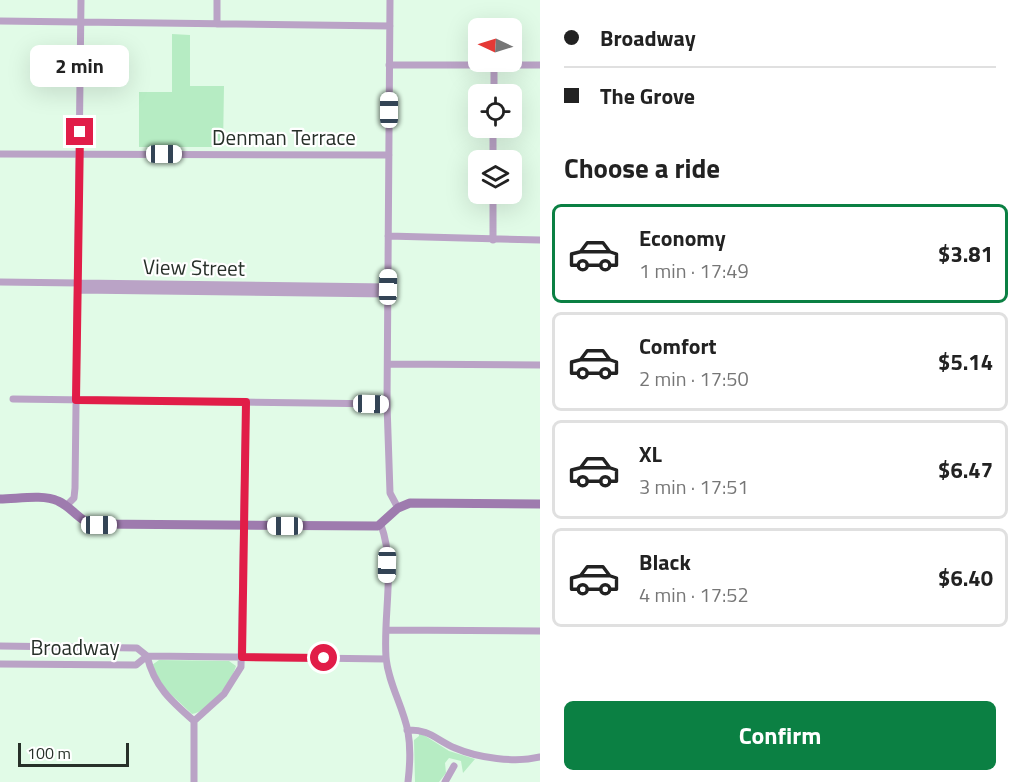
<!DOCTYPE html>
<meta charset="utf-8">
<style>
body{margin:0;font-family:"Titillium Web",sans-serif;background:#f2f2f2;color:#222;height:100vh;display:flex;flex-direction:column;font-size:22px;white-space:nowrap}
*{box-sizing:border-box;margin:0}
p{font-size:20px;color:#767676}
.icon{flex:none;width:33px;height:33px;fill:none;stroke:currentColor;stroke-width:2;stroke-linecap:round;stroke-linejoin:round}
.map{position:relative;flex:1;overflow:hidden}
.details{display:flex;flex-direction:column;background:#fff;width:480px}
.details>*{flex:none}
.banner{display:grid;align-content:center;height:132px;padding:0 24px;background:#fff}
.needle{width:39px;rotate:274deg}
.tools{position:absolute;left:468px;top:18px;display:grid;gap:12px}
.tools a{display:grid;place-items:center;width:54px;height:54px;border-radius:9px;background:#fff;box-shadow:0 6px 24px #0002;font-size:30px}
.scale{position:absolute;left:18px;bottom:15px;width:111px;box-sizing:border-box;padding-left:6px;border:3px solid #273029;border-top:0;font-size:16px;line-height:21px;white-space:nowrap;color:#273029;-webkit-text-stroke:4px #fff;paint-order:stroke}
.end{position:absolute;width:27px;height:27px;margin:-14px;border:8px solid #e11d48;background:#fff;box-shadow:0 0 0 3px #fff}
.from{border-radius:50%}
.bubble{position:absolute;height:42px;border-radius:9px;background:#fff;box-shadow:0 6px 24px #0002;font-size:20px;font-weight:700;line-height:42px;text-align:center}
.car{position:absolute;width:18px;height:36px;margin:-18px -9px;border-radius:8px;box-shadow:0 0 4px 2px #0007;background:linear-gradient(#fff 24%,#345 0 40%,#fff 0 76%,#345 0 86%,#fff 0)}
.banner b{display:flex;align-items:center;gap:21px;height:57px;font-size:22px}
.banner b+b{border-top:2px solid #e0e0e0}
.banner i{width:15px;height:15px;background:#222}
ul{padding:0;list-style:none}
li{display:flex;align-items:center;gap:18px;height:99px;margin:0 12px 9px;padding:0 12px;border:3px solid #e0e0e0;border-radius:9px}
li div{flex:1}
li b{display:block;font-size:22px}
li em{font-style:normal;font-weight:700}
li.current{border-color:#0b8043}
li>.icon{width:54px;height:54px;stroke-width:1.5}
h2{padding:0 24px;font-size:27px;line-height:72px}
.action{display:flex;gap:12px;margin-top:auto;padding:12px 24px}
.action a{flex:1;height:69px;border-radius:9px;background:#0b8043;color:#fff;font-size:24px;font-weight:700;line-height:69px;text-align:center}
main{display:flex;flex:1;min-height:0}
.map>svg:first-child{display:block}
.green{fill:#b6ecc3}
.lines{fill:none;stroke-linecap:round;stroke-linejoin:round}
.street{stroke:#baa3c6;stroke-width:7}
.secondary{stroke:#9e7bae;stroke-width:9}
.route{stroke:#e11d48;stroke-width:8}
.labels{text-anchor:middle;stroke-width:4.5;stroke-linejoin:round;paint-order:stroke}
.street-label{font-size:21px;fill:#273029;stroke:#fff}
</style>
<main>
<div class="map">
<svg width="540" height="782" viewBox="0 0 540 782">
<rect width="100%" height="100%" fill="#e1fbe7"/>
<path class="green" d="M172,34l18,1v51h34l-1,61h-84v-55h33z
M159,660l70,1 7,5c-5,17 -26,45 -44,48l-29,-27 -11,-22z
M419,732l30,19 26,8 -12,14 -2,-12 -12,-3 -4,5 1,10 -7,9h-24l-1,-42 5,-4z"/>
<g class="lines">
<path class="street" d="M390,0l-3,404 3,89 8,15
M0,21l390,5
M217,24v-24
M389,65h151
M494,94v-29
M0,154l389,1
M493,160v-32
M388,236l152,4
M493,240v-46
M0,282l388,5
M78,290l310,4
M388,364l152,1
M13,399l374,5
M66,506l8,-8 1,-10 6,-488
M381,525c15,41 2,89 5,132 2,26 17,49 22,75 3,17 2,33 0,50
M386,630l154,1
M0,646l137,2 10,8 239,3
M147,656c7,30 24,45 47,65l30,-27 17,-27 5,-265
M0,664l136,1 11,-9
M407,730c23,-1 29,10 48,18 23,10 60,15 85,9
M194,782v-61
M445,782l9,-16"/>
<path class="secondary" d="M0,499c17,0 43,-5 58,2 14,6 20,20 36,23l284,2 20,-18 12,-5 130,1"/>
</g>
<g class="lines">
<path class="route" d="M80,132l-4,268 170,2 -4,255 82,1"/>
</g>
<g class="labels">
<g class="street-label">
<text x="284" y="145">Denman Terrace</text>
<text transform="translate(194 268) rotate(1)" y="7">View Street</text>
<text x="75" y="655">Broadway</text>
</g>
</g>
</svg>
<div class="tools">
<a><svg class="needle" viewBox="-14 -14 28 28"><path d="M0-13l5 13h-10z" fill="#e53935"/><path d="M0 13l5-13h-10z" fill="#767676"/></svg></a>
<a><svg class="icon" aria-label="locate" viewBox="0 0 24 24"><circle cx="12" cy="12" r="6"/><path d="M12 2v4M12 18v4M2 12h4M18 12h4"/></svg></a>
<a><svg class="icon" aria-label="layers" viewBox="0 0 24 24"><path d="M12 4l9 5-9 5-9-5zM3 14l9 5 9-5"/></svg></a>
</div>
<div class="scale">100 m</div>
<i class="end from" style="left:324px;top:658px"></i>
<i class="end" style="left:80px;top:132px"></i>
<div class="bubble" style="left:30px;top:45px;width:99px">2 min</div>
<i class="car" style="left:389px;top:110px;rotate:0deg"></i>
<i class="car" style="left:164px;top:154px;rotate:90deg"></i>
<i class="car" style="left:388px;top:287px;rotate:1deg"></i>
<i class="car" style="left:371px;top:404px;rotate:91deg"></i>
<i class="car" style="left:99px;top:525px;rotate:90deg"></i>
<i class="car" style="left:285px;top:526px;rotate:270deg"></i>
<i class="car" style="left:387px;top:565px;rotate:181deg"></i>
</div>
<section class="details">
<div class="banner">
<b><i class="from"></i>Broadway</b>
<b><i></i>The Grove</b>
</div>
<h2>Choose a ride</h2>
<ul>
<li class="current"><svg class="icon" aria-label="car" viewBox="0 0 24 24"><path d="M5 17H2v-5l4-1 3-4h7l3 4 3 1v5h-3M9 17h6M6 11h13"/><circle cx="7" cy="17" r="2"/><circle cx="17" cy="17" r="2"/></svg><div><b>Economy</b><p>1 min · 17:49</p></div><em>$3.81</em></li>
<li><svg class="icon" aria-label="car" viewBox="0 0 24 24"><path d="M5 17H2v-5l4-1 3-4h7l3 4 3 1v5h-3M9 17h6M6 11h13"/><circle cx="7" cy="17" r="2"/><circle cx="17" cy="17" r="2"/></svg><div><b>Comfort</b><p>2 min · 17:50</p></div><em>$5.14</em></li>
<li><svg class="icon" aria-label="car" viewBox="0 0 24 24"><path d="M5 17H2v-5l4-1 3-4h7l3 4 3 1v5h-3M9 17h6M6 11h13"/><circle cx="7" cy="17" r="2"/><circle cx="17" cy="17" r="2"/></svg><div><b>XL</b><p>3 min · 17:51</p></div><em>$6.47</em></li>
<li><svg class="icon" aria-label="car" viewBox="0 0 24 24"><path d="M5 17H2v-5l4-1 3-4h7l3 4 3 1v5h-3M9 17h6M6 11h13"/><circle cx="7" cy="17" r="2"/><circle cx="17" cy="17" r="2"/></svg><div><b>Black</b><p>4 min · 17:52</p></div><em>$6.40</em></li>
</ul>
<div class="action"><a>Confirm</a></div>
</section>
</main>
